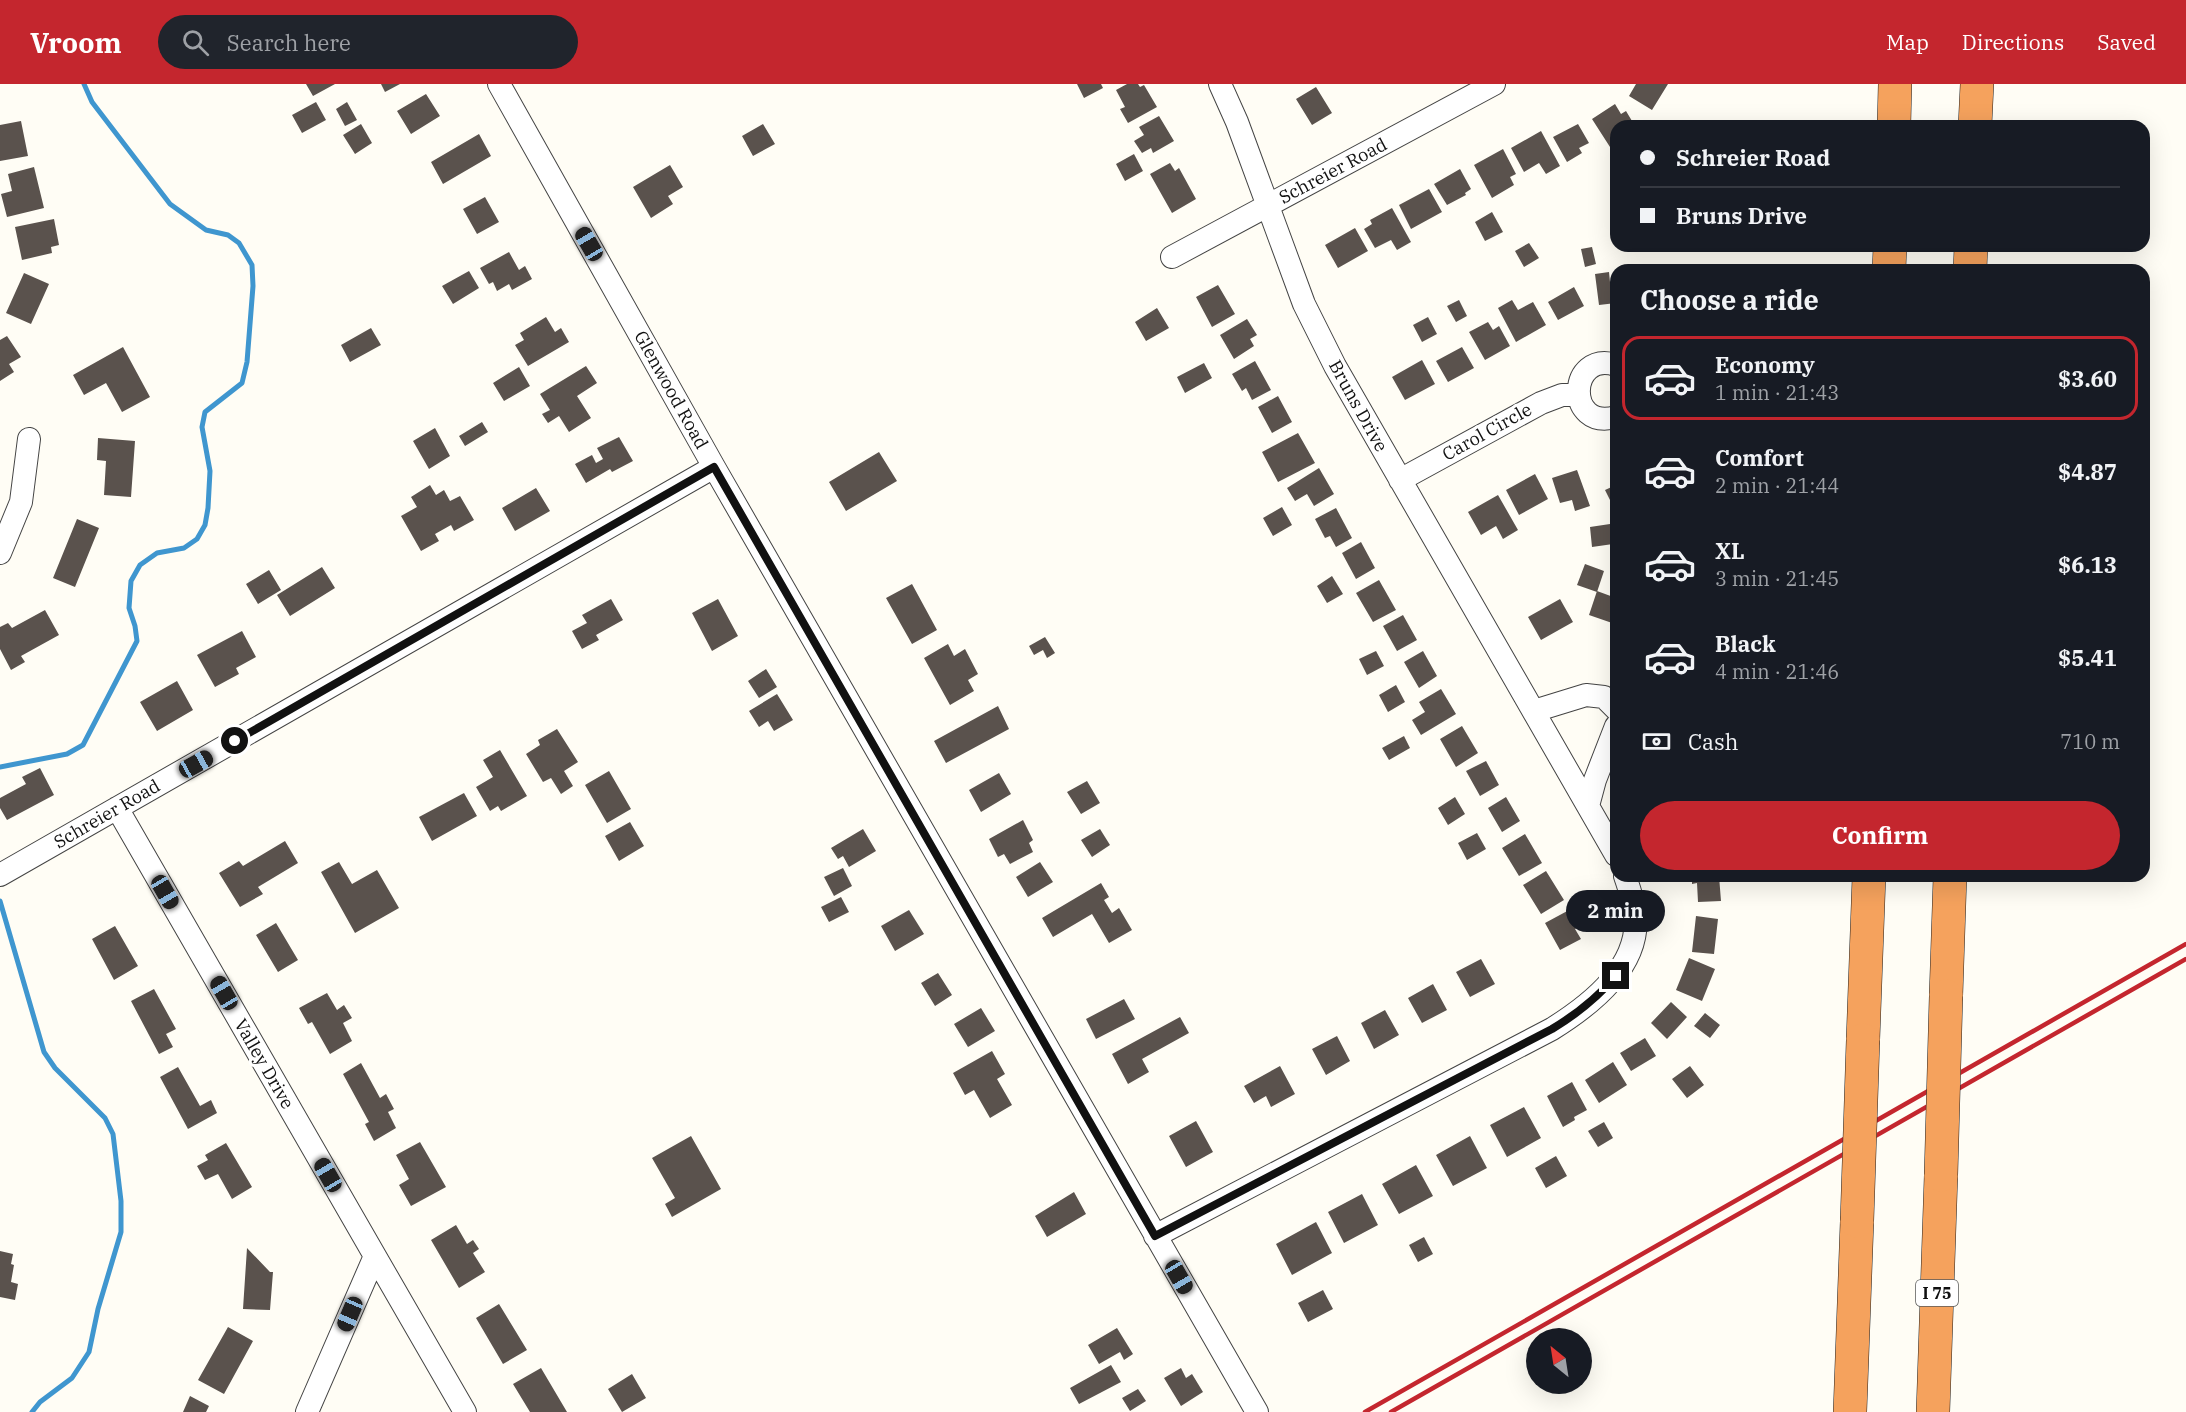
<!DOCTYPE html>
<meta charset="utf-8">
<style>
body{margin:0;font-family:"IBM Plex Serif",serif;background:#20242c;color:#f1f3f6;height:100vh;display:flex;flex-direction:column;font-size:22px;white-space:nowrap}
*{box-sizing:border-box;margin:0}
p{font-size:20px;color:#9ea1a6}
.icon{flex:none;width:33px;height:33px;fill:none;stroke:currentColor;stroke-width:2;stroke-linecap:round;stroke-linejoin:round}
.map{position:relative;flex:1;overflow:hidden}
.drawer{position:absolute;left:1610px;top:180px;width:540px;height:618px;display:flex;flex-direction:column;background:#171b24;border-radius:18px;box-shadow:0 6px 24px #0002}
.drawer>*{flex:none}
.guide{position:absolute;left:1610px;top:36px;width:540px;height:132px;border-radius:18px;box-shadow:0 6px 24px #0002;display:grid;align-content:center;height:132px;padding:0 30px;background:#171b24}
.needle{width:39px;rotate:330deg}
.tools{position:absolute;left:1526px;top:1244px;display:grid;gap:12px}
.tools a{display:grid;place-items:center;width:66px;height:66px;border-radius:50%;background:#171b24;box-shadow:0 6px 24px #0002;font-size:30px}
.end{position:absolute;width:27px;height:27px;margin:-14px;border:8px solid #111;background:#fff;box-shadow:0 0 0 3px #fff}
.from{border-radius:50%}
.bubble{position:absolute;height:42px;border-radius:21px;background:#171b24;box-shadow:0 6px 24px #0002;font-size:20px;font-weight:700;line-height:42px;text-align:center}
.car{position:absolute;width:18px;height:36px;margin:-18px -9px;border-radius:8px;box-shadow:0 0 4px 2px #0007;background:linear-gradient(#222 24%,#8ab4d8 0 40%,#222 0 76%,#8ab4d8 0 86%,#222 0)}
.guide b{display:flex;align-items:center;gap:21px;height:57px;font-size:22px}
.guide b+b{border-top:2px solid #363941}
.guide i{width:15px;height:15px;background:#f1f3f6}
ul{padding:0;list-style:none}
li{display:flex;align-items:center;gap:18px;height:84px;margin:0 12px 9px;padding:0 18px;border:3px solid transparent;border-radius:18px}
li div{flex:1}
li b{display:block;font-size:22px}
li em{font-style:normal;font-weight:700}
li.on{border-color:#c4262e}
li>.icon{width:54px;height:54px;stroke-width:1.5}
h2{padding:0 30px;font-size:27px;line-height:72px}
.pay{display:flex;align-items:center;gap:15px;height:66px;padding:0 30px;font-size:22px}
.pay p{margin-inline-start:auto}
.cta{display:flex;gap:12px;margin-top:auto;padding:12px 30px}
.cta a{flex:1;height:69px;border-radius:36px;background:#c4262e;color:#fff;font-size:24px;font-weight:700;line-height:69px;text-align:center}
header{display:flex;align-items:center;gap:36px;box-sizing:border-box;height:84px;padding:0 30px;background:#c4262e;color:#fff}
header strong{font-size:28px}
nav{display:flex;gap:33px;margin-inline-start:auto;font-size:21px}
.search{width:420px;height:54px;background:#20242c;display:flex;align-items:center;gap:15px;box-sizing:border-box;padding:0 21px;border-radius:33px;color:#9ea1a6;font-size:22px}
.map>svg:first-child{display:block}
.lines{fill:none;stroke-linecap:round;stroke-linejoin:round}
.stream{stroke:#3f96cf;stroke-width:5}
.building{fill:#5a524d}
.minor-casing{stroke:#444;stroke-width:24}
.highway-casing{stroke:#222;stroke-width:34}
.minor{stroke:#fff;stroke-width:22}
.highway{stroke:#f5a25d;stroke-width:33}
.rail{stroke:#c4262e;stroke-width:4.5}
.highway-bridge-casing{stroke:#222;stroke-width:34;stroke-linecap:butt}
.highway-bridge{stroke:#f5a25d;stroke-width:33}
.route{stroke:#111;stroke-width:8}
.labels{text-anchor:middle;stroke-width:6;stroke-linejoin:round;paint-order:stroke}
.shield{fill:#fff;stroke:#585858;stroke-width:1.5}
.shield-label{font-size:16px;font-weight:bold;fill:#111}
.street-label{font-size:18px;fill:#111;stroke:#fff}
</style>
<header>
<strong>Vroom</strong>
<div class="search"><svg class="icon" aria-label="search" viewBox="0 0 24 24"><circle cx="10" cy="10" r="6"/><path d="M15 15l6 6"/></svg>Search here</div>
<nav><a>Map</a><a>Directions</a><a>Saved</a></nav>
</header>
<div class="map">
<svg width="2186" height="1328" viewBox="0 0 2186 1328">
<rect width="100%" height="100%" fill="#fffdf5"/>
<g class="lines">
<path class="stream" d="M0,683l67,-13 16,-9 54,-104 -2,-15 -6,-18 2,-27 9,-16 17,-12 27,-5 13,-9 8,-14 3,-17 2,-37 -8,-44 3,-15 37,-29 5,-21 6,-76 -1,-21 -13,-22 -11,-8 -22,-5 -36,-26 -78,-102 -8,-18
M0,817l44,151 11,16 50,50 8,16 8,67v31l-23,77 -9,43 -17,26 -32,24 -8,10"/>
</g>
<path class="building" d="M306,0h29l-22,12z
M381,0h19l-15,8z
M1077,0h24l2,4 -19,10z
M1127,0h11l2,3 4,-2 13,22 -29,16 -8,-14 5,-2 -9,-17z
M1636,0h32l-16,26 -23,-14z
M1316,3l16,26 -20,12 -16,-26z
M426,10l14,22 -29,18 -14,-23z
M316,18l10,18 -24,13 -10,-18z
M347,18l10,18 -12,6 -9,-17z
M1615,20l6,10 5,-3 6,10 -8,5h-8v18l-6,3 -18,-28z
M1159,32l15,25 -21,12 -2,-5 -9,5 -8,-12 10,-6 -5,-8z
M21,37l7,35 -28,5v-36z
M361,40l11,19 -17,11 -12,-19z
M763,40l12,20 -22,12 -11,-20z
M1578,40l11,19 -10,5 3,5 -15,9 -14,-25z
M1541,47l19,35 -14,8 -7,-11 -15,9 -13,-24z
M479,50l12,22 -48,28 -12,-22z
M1503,65l13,25 -6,3 4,8 -22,13 -18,-33z
M1134,70l9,17 -18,10 -9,-17z
M1170,79l5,8 4,-3 17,31 -24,14 -22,-39z
M670,81l13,22 -15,9 5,8 -22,14 -18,-31z
M34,83l10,41 -37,9 -6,-23 11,-3 -4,-17z
M1460,85l11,20 -6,4 1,2 -19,10 -13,-21z
M1429,105l13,23 -31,17 -12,-24z
M485,113l14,25 -22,12 -14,-25z
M1392,124l19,34 -14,8 -6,-10 -16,8 -11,-19 8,-5 -2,-4z
M1492,128l11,20 -18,9 -10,-19z
M54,135l5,26 -8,2 1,6 -30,7 -7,-33z
M1355,144l13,23 -30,17 -13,-23z
M1529,159l10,15 -15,9 -9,-16z
M1592,163l4,17 -11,3 -4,-18z
M509,168l10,18 6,-4 7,13 -20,11 -3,-6 -12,7 -4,-9 -4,2 -9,-16z
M469,187l10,17 -26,16 -11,-18z
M1609,188l1,10 6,-1v22l-17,2 -4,-31z
M24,189l25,11 -18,40 -25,-11z
M1218,201l17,29 -23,13 -16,-30z
M1574,203l10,19 -26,14 -10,-18z
M1459,216l8,16 -11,6 -9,-16z
M1512,216l6,10 15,-8 13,23 -30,17 -18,-34z
M1157,224l12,20 -23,13 -11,-19z
M546,233l9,15 6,-4 8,14 -41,24 -13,-21 9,-5 -4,-7z
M1428,233l9,17 -15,8 -9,-17z
M1247,235l10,16 -7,4 4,7 -20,13 -14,-24z
M1488,238l5,8 6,-4 11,20 -25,14 -16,-28z
M371,244l10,17 -31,17 -9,-17z
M7,252l14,21 -12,7 5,8 -14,9v-41z
M123,263l27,50 -28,15 -16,-29 -22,12 -11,-20z
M1462,263l12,21 -26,14 -12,-21z
M1422,276l13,24 -30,16 -13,-23z
M1255,277l16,29 -19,10 -6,-12 -4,3 -10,-17z
M1204,279l8,15 -27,15 -8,-16z
M586,282l11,17 -20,13 14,22 -22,14 -10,-16 -11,7 -6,-9 8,-4 -10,-16z
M519,283l11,19 -26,15 -11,-18z
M1278,312l14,26 -20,11 -14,-26z
M482,338l6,10 -23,14 -6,-10z
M435,344l15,28 -21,13 -16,-28z
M1298,349l17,30 -37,19 -16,-30z
M619,353l14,24 -21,11 -2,-3 -24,14 -11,-19 17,-9 4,8 7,-4 -6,-11z
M98,354l37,3 -4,56 -27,-2 2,-34 -9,-1z
M879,368l18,29 -51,30 -17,-29z
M1319,384l15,26 -20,12 -7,-12 -12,7 -8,-13z
M1577,386l13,36 -15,5 -3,-11 -12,3 -8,-25z
M1535,390l13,25 -29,16 -13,-25z
M430,401l6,10 8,-5 6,11 10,-5 14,24 -20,11 -3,-6 -16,9 4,7 -18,10 -20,-35 16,-9 -6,-10z
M1616,401v27l-11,-22z
M536,404l14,23 -35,20 -13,-23z
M1498,411l20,35 -15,9 -7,-13 -15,9 -13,-23z
M1282,423l10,18 -19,11 -10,-18z
M1336,424l16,30 -16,9 -6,-11 -5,2 -10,-19z
M77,435l22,9 -24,59 -22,-9z
M1610,440l3,20 -21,3 -2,-20z
M1361,458l14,26 -19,11 -14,-26z
M1585,480l19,7 -7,21 -20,-7z
M322,483l13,21 -45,28 -13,-21z
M269,486l12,20 -23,14 -12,-20z
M1332,492l11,18 -16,9 -10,-17z
M1379,496l17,30 -23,12 -17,-29z
M912,500l25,46 -25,14 -26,-46z
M1597,507l19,7 -1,26 -26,-9z
M611,515l12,21 -27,15 3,5 -17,9 -10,-18 15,-8 -5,-8z
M718,515l20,37 -26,15 -20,-38z
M1560,515l13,23 -32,18 -13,-23z
M45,526l14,25 -38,21 4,6 -14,8 -11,-21v-22l8,-4 4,5z
M1403,531l14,25 -20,11 -14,-25z
M242,547l14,26 -20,11 3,6 -24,13 -18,-32z
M1045,553l10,16 -8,5 -4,-8 -9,5 -5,-9z
M948,560l6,12 11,-7 13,25 -10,6 6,11 -24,14 -26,-47z
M1376,567l8,15 -17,9 -8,-16z
M1423,567l14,25 -18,12 -15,-26z
M766,585l11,18 -18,11 -11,-17z
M177,597l16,29 -36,21 -17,-29z
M1396,601l9,17 -17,10 -9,-17z
M1441,605l15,25 -35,21 -9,-15 13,-8 -6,-10z
M777,610l16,26 -19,11 -6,-10 -9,6 -10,-16z
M998,622l11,23 -63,34 -12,-22z
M1462,642l16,27 -22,14 -16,-28z
M557,645l21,33 -14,9 9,15 -12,8 -10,-16 -8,4 -17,-28 14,-9 -2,-5z
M1404,652l6,12 -21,12 -7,-12z
M500,666l27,46 -26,15 -3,-5 -8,5 -14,-24 17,-10 -10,-17z
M1486,677l13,24 -19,11 -14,-25z
M40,684l14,27 -47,25 -7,-12v-10l26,-14 -4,-7z
M609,687l22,38 -24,14 -22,-38z
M999,689l12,21 -30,18 -12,-22z
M1087,697l13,22 -19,11 -14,-22z
M464,709l13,23 -45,25 -13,-24z
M1455,713l10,17 -17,11 -10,-17z
M1506,713l14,24 -18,11 -14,-24z
M1023,736l10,20 -4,3 4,9 -23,12 -6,-10 -6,3 -9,-18z
M630,738l14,24 -25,15 -14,-25z
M863,745l13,22 -27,16 -6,-11 -5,3 -7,-11z
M1100,745l10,16 -18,12 -11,-17z
M1477,749l9,16 -19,11 -9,-17z
M1525,750l17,29 -23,13 -17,-28z
M285,757l13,22 -40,24 5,7 -23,13 -21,-34 20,-12 4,5z
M339,778l13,22 25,-14 22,38 -44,25 -34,-61z
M1040,778l13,20 -25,15 -12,-20z
M843,784l9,18 -18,10 -10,-19z
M1546,787l18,29 -23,14 -18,-29z
M1692,792h27l2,25 -23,1 -1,-19 -5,1z
M1101,799l8,14 -5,3 8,13 7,-5 13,22 -23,13 -17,-29 -39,23 -11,-19z
M841,813l8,15 -20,10 -8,-15z
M1571,825l9,17 -5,3 6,10 -21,11 -15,-27z
M909,826l15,24 -29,17 -14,-25z
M1696,832l22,3 -4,35 -22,-2z
M276,839l22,37 -20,12 -22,-37z
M115,842l23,40 -24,14 -22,-41z
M1689,874l26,11 -13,32 -26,-11z
M1481,875l14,25 -25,13 -14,-25z
M938,889l14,22 -17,11 -14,-23z
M1433,900l14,26 -25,13 -14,-25z
M154,905l22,40 -10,5 7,13 -14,7 -28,-53z
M327,909l10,17 7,-5 8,13 -9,5 9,18 -22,13 -18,-32 -4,2 -9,-16z
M1124,915l11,20 -39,20 -10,-20z
M1671,918l16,15 -20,22 -16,-16z
M981,924l14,23 -27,16 -14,-23z
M1385,926l14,25 -25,14 -13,-26z
M1705,929l15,12 -10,13 -16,-12z
M1180,933l9,16 -47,26 7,13 -21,12 -16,-30z
M1337,952l13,25 -24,14 -14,-26z
M1645,954l11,18 -25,15 -11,-18z
M992,967l13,23 -8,5 15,26 -22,13 -16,-28 -9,5 -12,-22z
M1613,978l14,23 -28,18 -14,-23z
M361,979l19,35 6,-4 8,15 -6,3 8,16 -22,13 -9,-17 4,-2 -26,-48z
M1280,982l15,28 -24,13 -5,-11 -12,7 -10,-17z
M1690,982l14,19 -17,13 -15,-19z
M178,983l22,39 11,-6 6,13 -29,16 -28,-52z
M1572,998l15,28 -13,7 1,3 -12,7 -16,-31z
M1524,1023l17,31 -34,19 -17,-32z
M1196,1037l17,31 -27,15 -17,-31z
M1604,1038l9,16 -15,9 -10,-16z
M691,1052l30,53 -49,28 -7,-13 10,-6 -23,-40z
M1470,1052l17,32 -34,18 -17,-31z
M420,1058l26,45 -35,19 -12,-21 10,-6 -13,-24z
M226,1059l26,44 -20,12 -14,-25 -13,6 -8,-14 11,-6 -3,-5z
M1556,1072l11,20 -21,12 -11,-20z
M1416,1081l17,31 -34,18 -17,-30z
M1074,1108l12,22 -39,23 -12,-21z
M1362,1110l16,31 -34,18 -16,-31z
M1316,1138l16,31 -40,22 -16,-31z
M456,1141l11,19 6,-4 6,9 -6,4 12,19 -26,16 -28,-48z
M1424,1153l9,17 -15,8 -9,-17z
M247,1164l23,24h3l-3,38 -27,-1z
M0,1167l13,3 -2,10 3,1 -3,17 7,2 -3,16 -15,-3z
M1323,1206l10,19 -25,13 -10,-19z
M499,1220l28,46 -24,14 -27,-46z
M228,1243l25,14 -29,53 -26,-14z
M1117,1244l16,26 -9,6 -4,-8 -21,12 -11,-19z
M1111,1281l10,17 -42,22 -9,-16z
M541,1284l26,44h-37l-17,-28z
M1181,1284l5,10 6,-4 11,18 -22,14 -17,-28z
M632,1290l14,24 -24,14 -14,-23z
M1138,1305l8,12 -16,10 -8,-13z
M190,1312l19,10 -3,6h-23z"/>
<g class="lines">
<g class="minor-casing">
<path id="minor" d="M499,0l215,383 543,945
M1220,0l17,38 67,182 31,62 281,489
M1172,173l322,-173
M1616,281c-48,-15 -51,66 0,52
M1400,396l141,-77 21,-8h16
M0,469l21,-51 8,-63
M1534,627l52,-16 18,2 12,12
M1588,722l7,-26 21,-54
M117,724l258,448
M0,791l714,-408
M1155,1152l397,-207c40,-25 90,-64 83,-117 -2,-13 -6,-24 -10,-36
M307,1328l68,-156 90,156"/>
</g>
<g class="highway-casing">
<path id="highway" d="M1894,42l1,-42
M1975,42l2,-42
M1889,186l1,-24
M1970,186l1,-24
M1946,912l4,-120
M1863,956l6,-164
M1850,1328l7,-191
M1933,1328l8,-237"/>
</g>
<use href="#minor" class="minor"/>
<use href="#highway" class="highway"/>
<path class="rail" d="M1365,1328l821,-468
M1391,1328l795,-453"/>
<g class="highway-bridge-casing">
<path id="highway-bridge" d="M1941,1091l5,-179
M1857,1137l6,-181"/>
</g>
<use href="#highway-bridge" class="highway-bridge"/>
</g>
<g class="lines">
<path class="route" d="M235,657l479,-274 441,769 397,-207c25,-15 45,-31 64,-53"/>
</g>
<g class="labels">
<rect class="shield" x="1916" y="1196" width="42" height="26" rx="4.5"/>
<g class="shield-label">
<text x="1937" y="1215">I 75</text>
</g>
<g class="street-label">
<text transform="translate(1333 87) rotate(-28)" y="6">Schreier Road</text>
<text transform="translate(671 306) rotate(61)" y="6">Glenwood Road</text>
<text transform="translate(1358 322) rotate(61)" y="6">Bruns Drive</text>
<text transform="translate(1487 348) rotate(-29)" y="6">Carol Circle</text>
<text transform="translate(107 730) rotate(-30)" y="6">Schreier Road</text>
<text transform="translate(264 980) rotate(60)" y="6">Valley Drive</text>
</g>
</g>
</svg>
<div class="tools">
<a><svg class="needle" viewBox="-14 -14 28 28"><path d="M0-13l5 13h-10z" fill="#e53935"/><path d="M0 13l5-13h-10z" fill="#9ea1a6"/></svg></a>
</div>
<i class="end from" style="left:235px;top:657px"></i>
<i class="end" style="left:1616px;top:892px"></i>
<div class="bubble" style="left:1566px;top:806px;width:99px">2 min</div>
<i class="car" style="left:589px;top:160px;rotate:330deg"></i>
<i class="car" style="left:196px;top:680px;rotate:61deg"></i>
<i class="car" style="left:165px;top:808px;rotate:150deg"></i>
<i class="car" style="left:224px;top:909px;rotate:330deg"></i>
<i class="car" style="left:328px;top:1091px;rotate:330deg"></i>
<i class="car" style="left:1179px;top:1193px;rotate:150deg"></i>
<i class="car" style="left:350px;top:1230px;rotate:203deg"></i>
<div class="guide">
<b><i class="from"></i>Schreier Road</b>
<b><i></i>Bruns Drive</b>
</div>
<section class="drawer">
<h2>Choose a ride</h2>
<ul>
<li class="on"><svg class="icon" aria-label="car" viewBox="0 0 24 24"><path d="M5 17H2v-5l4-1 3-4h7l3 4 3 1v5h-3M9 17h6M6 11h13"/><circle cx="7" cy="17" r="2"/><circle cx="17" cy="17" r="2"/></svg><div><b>Economy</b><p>1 min · 21:43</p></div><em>$3.60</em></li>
<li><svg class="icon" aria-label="car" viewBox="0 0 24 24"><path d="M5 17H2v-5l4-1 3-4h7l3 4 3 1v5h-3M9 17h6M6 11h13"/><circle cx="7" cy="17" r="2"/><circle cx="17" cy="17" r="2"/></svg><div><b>Comfort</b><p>2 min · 21:44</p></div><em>$4.87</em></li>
<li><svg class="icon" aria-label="car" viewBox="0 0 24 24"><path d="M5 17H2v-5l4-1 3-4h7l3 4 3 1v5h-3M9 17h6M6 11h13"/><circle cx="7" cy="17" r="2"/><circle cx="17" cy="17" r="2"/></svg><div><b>XL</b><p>3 min · 21:45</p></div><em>$6.13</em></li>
<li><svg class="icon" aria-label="car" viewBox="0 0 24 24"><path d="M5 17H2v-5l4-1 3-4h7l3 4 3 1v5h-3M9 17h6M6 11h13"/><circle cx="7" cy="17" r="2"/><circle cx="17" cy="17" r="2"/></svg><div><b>Black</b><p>4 min · 21:46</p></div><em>$5.41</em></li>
</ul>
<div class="pay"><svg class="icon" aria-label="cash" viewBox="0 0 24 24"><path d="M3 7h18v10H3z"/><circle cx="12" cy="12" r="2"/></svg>Cash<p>710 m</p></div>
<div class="cta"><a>Confirm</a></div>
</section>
</div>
